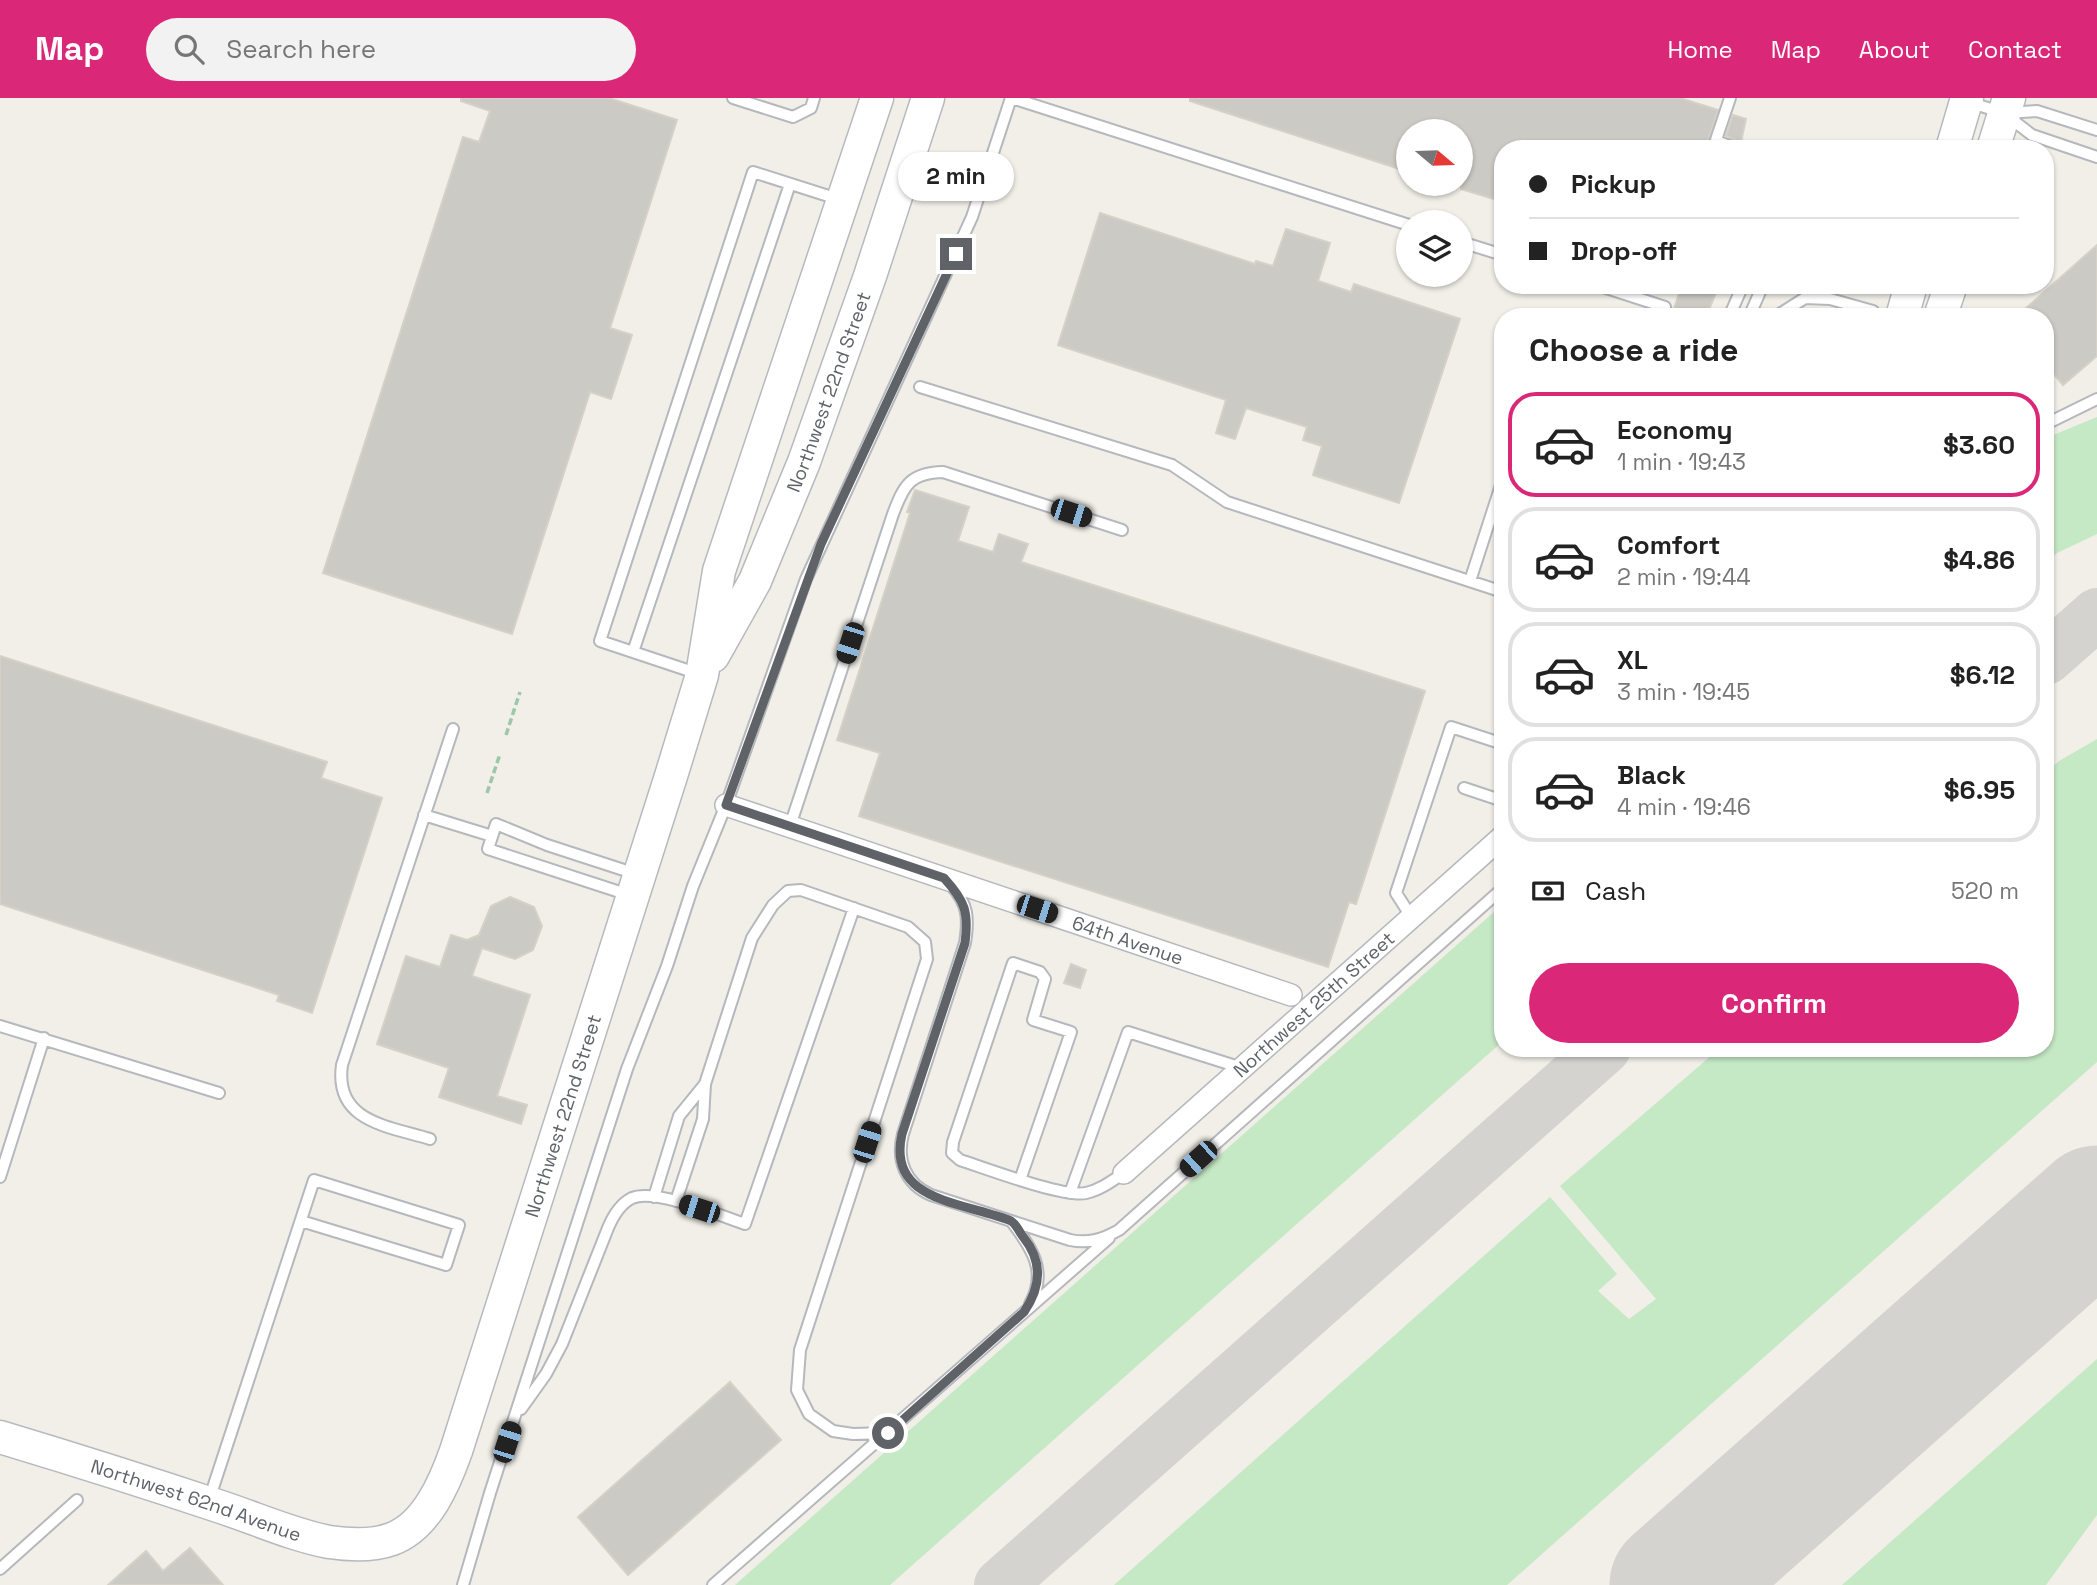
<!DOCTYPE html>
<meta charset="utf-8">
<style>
body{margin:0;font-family:"Space Grotesk",sans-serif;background:#f2f2f2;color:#222;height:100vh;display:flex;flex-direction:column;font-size:26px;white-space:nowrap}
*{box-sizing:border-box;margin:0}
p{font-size:23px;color:#767676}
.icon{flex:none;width:38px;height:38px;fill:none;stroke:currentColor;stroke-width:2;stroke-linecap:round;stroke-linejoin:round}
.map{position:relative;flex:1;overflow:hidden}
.details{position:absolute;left:1494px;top:210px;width:560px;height:749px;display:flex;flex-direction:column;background:#fff;border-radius:28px;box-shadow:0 2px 5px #0004}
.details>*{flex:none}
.guide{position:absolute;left:1494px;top:42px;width:560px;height:154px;border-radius:28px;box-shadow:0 2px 5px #0004;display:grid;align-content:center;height:154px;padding:0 35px;background:#fff}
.needle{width:46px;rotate:109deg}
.buttons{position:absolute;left:1396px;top:21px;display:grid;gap:14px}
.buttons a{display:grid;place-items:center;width:77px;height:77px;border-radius:50%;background:#fff;box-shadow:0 2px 5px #0004;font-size:35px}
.end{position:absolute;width:32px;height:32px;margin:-16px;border:9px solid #5f6368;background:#fff;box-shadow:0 0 0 4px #fff}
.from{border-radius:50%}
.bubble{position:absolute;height:49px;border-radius:24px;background:#fff;box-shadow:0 2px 5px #0004;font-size:23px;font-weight:800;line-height:49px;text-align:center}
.car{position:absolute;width:21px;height:42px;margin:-21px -10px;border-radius:9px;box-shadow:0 0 5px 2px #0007;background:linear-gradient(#222 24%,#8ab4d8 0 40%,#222 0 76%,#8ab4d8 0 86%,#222 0)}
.guide b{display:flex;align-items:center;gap:24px;height:66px;font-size:26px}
.guide b+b{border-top:2px solid #e0e0e0}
.guide i{width:18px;height:18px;background:#222}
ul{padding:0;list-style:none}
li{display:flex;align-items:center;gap:21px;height:105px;margin:0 14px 10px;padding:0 21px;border:4px solid #e0e0e0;border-radius:28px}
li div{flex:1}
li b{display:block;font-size:26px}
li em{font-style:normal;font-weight:800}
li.active{border-color:#db2777}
li>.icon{width:63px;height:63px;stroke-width:1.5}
h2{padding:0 35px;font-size:32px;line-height:84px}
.pay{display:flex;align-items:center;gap:18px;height:77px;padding:0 35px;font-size:26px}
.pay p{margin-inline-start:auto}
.button{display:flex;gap:14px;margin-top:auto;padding:14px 35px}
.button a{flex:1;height:80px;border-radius:42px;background:#db2777;color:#fff;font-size:28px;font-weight:800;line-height:80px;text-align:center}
header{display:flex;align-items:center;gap:42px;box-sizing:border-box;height:98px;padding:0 35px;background:#db2777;color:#fff}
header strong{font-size:33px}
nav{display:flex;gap:38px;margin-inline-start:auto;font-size:24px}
.search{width:490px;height:63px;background:#f2f2f2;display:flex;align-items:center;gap:18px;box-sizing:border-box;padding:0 24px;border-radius:38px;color:#767676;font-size:26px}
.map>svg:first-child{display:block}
.green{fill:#c5e8c5}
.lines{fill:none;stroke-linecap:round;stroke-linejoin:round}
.taxiway{stroke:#d4d3d0;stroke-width:52}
.runway{stroke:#d4d3d0;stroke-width:131}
.building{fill:#cccac5;stroke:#d6d1c6;stroke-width:2}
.lane-casing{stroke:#b5b8bc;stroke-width:14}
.street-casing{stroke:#b5b8bc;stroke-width:24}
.secondary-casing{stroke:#b6babf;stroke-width:35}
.path{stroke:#9cc7a9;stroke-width:3.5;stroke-dasharray:7 3.5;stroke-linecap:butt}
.lane{stroke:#fff;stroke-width:10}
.street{stroke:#fff;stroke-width:21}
.secondary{stroke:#fff;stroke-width:32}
.route{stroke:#5f6368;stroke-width:9}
.labels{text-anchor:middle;stroke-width:5;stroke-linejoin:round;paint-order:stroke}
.street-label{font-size:19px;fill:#5f6368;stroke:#fff}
</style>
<header>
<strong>Map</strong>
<div class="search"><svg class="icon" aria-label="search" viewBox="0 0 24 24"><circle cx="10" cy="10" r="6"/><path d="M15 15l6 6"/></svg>Search here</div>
<nav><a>Home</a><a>Map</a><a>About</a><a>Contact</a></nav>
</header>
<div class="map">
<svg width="2097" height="1487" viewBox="0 0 2097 1487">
<rect width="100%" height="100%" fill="#f1efe8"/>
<path class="green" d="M2097,319v117l-40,19 -11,9v-124z
M2097,641v323l-590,523h-393l436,-388 67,77 -19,17 31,28 27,-20 -96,-113 160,-138h326v-276l13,-11z
M1503,806v137l-613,544h-155z
M2097,1261v156l-51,70h-204z"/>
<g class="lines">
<path class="taxiway" d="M2046,561l51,-45
M1000,1487l605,-537"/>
<path class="runway" d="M1675,1487l422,-374"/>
</g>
<path class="building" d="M461,0h148l68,22 -67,208 22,7 -21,64 -21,-7 -78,242 -189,-61 140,-436 16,5 11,-31 -29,-10z
M1190,0h490l38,12 -13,39h-202v53l-42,-13v-58h-52v41l-219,-71z
M1733,17l13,4 -5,23 -15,-6z
M1100,115l155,51 1,-3 17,5 13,-37 44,14 -12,38 33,11 3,-8 106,35 -61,184 -86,-28 9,-29 -19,-6 4,-13 -61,-19 -11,31 -19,-6 10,-33 -168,-55z
M2097,147v111l-34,29 -17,-20v-48h-30z
M1682,187h21l14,5 -11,27h-35z
M915,392l54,17 -11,34 35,11 6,-18 29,10 -7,18 404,129 -69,213 -7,-2 -21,65 -469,-151 21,-63 -43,-13 73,-227 -3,-1z
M0,558l327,106 -6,16 61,20 -70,215 -35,-12 2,-6 -279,-91z
M510,799l24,10 8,19 -9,24 -18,9 -33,-11 -10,28 58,19 -33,101 30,9 -6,19 -82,-27 10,-29 -72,-24 29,-88 34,11 11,-32 16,5 12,-5 12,-29z
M1071,866l15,6 -6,18 -16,-5z
M730,1284l51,58 -153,135 -50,-58z
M190,1450l33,37h-115l38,-34 17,20z"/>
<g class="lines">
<g class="lane-casing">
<path id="lane" d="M733,0l60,19 18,-9 3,-10
M1012,0l397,127
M1968,4l36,11 33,-2 60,19
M2006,17l26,20 65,22
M1716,43l22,8
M1713,51l17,-51
M1461,144l42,13
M1597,187l68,22
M1729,219l14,-32
M1749,219l14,-32
M1775,219l30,-19 25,1 43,12 4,6
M1814,219h7
M920,289l252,78 55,37 276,90
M2046,326l51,-25
M1470,483l33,-102
M633,554l157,-468
M699,576l-99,-33 153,-469 88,28
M1464,690l39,13
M424,717l68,21
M790,728l103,-312c11,-29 17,-41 50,-42l179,58
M951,787c17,19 18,33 14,58l-62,191c-7,27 3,50 28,61l139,45c19,4 33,-1 49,-10l384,-342
M629,797l-141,-46 8,-25 51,21 89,29
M1412,820l-16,-25 55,-166 52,17
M0,928l219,67
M430,1041c-42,-13 -96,-17 -88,-74l111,-336
M0,1079l44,-139
M1020,1082l51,-148 -38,-12 12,-41 -5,-7 -27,-9 -60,179 -1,11 8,7c25,8 104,38 126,33 14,-3 26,-12 38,-20
M1070,1095l58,-161 114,36
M654,1099l25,-81 26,-32
M676,1103l27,-82 2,-35 47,-146 21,-33 15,-14 13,-1 107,37 17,15 2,17 -127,391 -3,40 12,24 24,17 20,3 35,-1
M1012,1124c20,26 36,50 18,82
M521,1311l25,-35 16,-30 46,-116c5,-12 12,-24 24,-30 23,-10 89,18 113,26l109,-316
M209,1402l105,-320 145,45 -13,40 -145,-44
M0,1471l77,-69
M463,1487l27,-92 137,-424 40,-103 26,-80 33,-81 80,-226 166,-362 39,-119
M713,1487l396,-347"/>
</g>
<g class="street-casing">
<g id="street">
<path id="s1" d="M726,707l565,190"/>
<path id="s2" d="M1124,1075l379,-337"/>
</g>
</g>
<g class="secondary-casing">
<g id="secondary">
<path d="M1952,51l15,-51"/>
<path d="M1993,51l16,-51"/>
<path d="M1902,219l9,-32"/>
<path d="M1940,219l11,-32"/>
<path id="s3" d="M713,558l42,-75 49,-119 66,-186 58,-178"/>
<path id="s4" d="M0,1339c73,22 146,45 218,69 37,12 74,29 111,36 20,3 44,4 63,-3 35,-13 53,-57 64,-88l215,-675 31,-101 17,-104 158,-473"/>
</g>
</g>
<path class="path" d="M506,637l14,-43
M487,695l13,-39"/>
<use href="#lane" class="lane"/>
<use href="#street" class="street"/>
<use href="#secondary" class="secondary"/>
</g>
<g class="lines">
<path class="route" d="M888,1335l136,-121c17,-25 19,-50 0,-74 -4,-5 -8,-14 -13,-17 -6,-3 -15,-5 -21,-7 -42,-13 -102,-20 -88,-80l63,-191c4,-31 0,-42 -21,-65l-218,-73 95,-261 135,-290"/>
</g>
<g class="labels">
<g class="street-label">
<text dy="7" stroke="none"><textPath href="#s3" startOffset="289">Northwest 22nd Street</textPath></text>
<text dy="7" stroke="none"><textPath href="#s1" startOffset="424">64th Avenue</textPath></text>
<text dy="7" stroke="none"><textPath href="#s2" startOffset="254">Northwest 25th Street</textPath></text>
<text dy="7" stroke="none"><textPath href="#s4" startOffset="873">Northwest 22nd Street</textPath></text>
<text dy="7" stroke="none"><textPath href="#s4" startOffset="206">Northwest 62nd Avenue</textPath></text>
</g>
</g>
</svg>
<div class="buttons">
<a><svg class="needle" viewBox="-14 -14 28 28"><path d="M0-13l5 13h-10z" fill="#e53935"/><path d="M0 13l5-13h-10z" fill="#767676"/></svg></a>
<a><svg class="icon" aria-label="layers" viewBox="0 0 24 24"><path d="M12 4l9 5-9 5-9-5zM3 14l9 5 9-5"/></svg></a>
</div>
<i class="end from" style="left:888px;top:1335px"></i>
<i class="end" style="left:956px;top:156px"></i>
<div class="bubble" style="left:898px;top:54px;width:116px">2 min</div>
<i class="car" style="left:1071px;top:415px;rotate:108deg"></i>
<i class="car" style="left:850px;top:545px;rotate:198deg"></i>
<i class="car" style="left:1037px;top:811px;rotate:108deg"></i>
<i class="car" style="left:867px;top:1044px;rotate:18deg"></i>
<i class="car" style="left:1198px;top:1061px;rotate:228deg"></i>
<i class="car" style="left:699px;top:1111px;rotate:288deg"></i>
<i class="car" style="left:507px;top:1344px;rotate:18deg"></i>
<div class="guide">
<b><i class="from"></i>Pickup</b>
<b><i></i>Drop-off</b>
</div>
<section class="details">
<h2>Choose a ride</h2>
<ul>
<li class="active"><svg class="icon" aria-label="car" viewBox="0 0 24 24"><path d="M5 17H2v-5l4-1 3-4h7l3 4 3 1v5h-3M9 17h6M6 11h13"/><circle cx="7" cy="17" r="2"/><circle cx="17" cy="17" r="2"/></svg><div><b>Economy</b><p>1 min · 19:43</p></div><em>$3.60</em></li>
<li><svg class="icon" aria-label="car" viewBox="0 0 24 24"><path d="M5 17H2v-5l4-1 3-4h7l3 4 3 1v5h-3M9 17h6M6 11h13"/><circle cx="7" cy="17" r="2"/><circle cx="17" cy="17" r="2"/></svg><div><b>Comfort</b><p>2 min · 19:44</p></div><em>$4.86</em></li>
<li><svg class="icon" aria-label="car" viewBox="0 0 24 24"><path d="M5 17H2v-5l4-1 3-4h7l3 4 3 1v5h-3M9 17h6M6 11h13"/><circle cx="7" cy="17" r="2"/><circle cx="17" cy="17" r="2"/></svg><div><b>XL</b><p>3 min · 19:45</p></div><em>$6.12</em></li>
<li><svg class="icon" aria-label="car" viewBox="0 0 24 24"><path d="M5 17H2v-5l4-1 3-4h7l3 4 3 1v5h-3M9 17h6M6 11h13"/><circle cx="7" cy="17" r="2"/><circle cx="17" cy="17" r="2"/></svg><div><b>Black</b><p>4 min · 19:46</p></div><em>$6.95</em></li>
</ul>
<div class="pay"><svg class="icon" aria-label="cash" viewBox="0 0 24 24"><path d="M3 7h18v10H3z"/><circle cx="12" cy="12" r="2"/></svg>Cash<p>520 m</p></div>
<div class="button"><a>Confirm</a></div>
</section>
</div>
